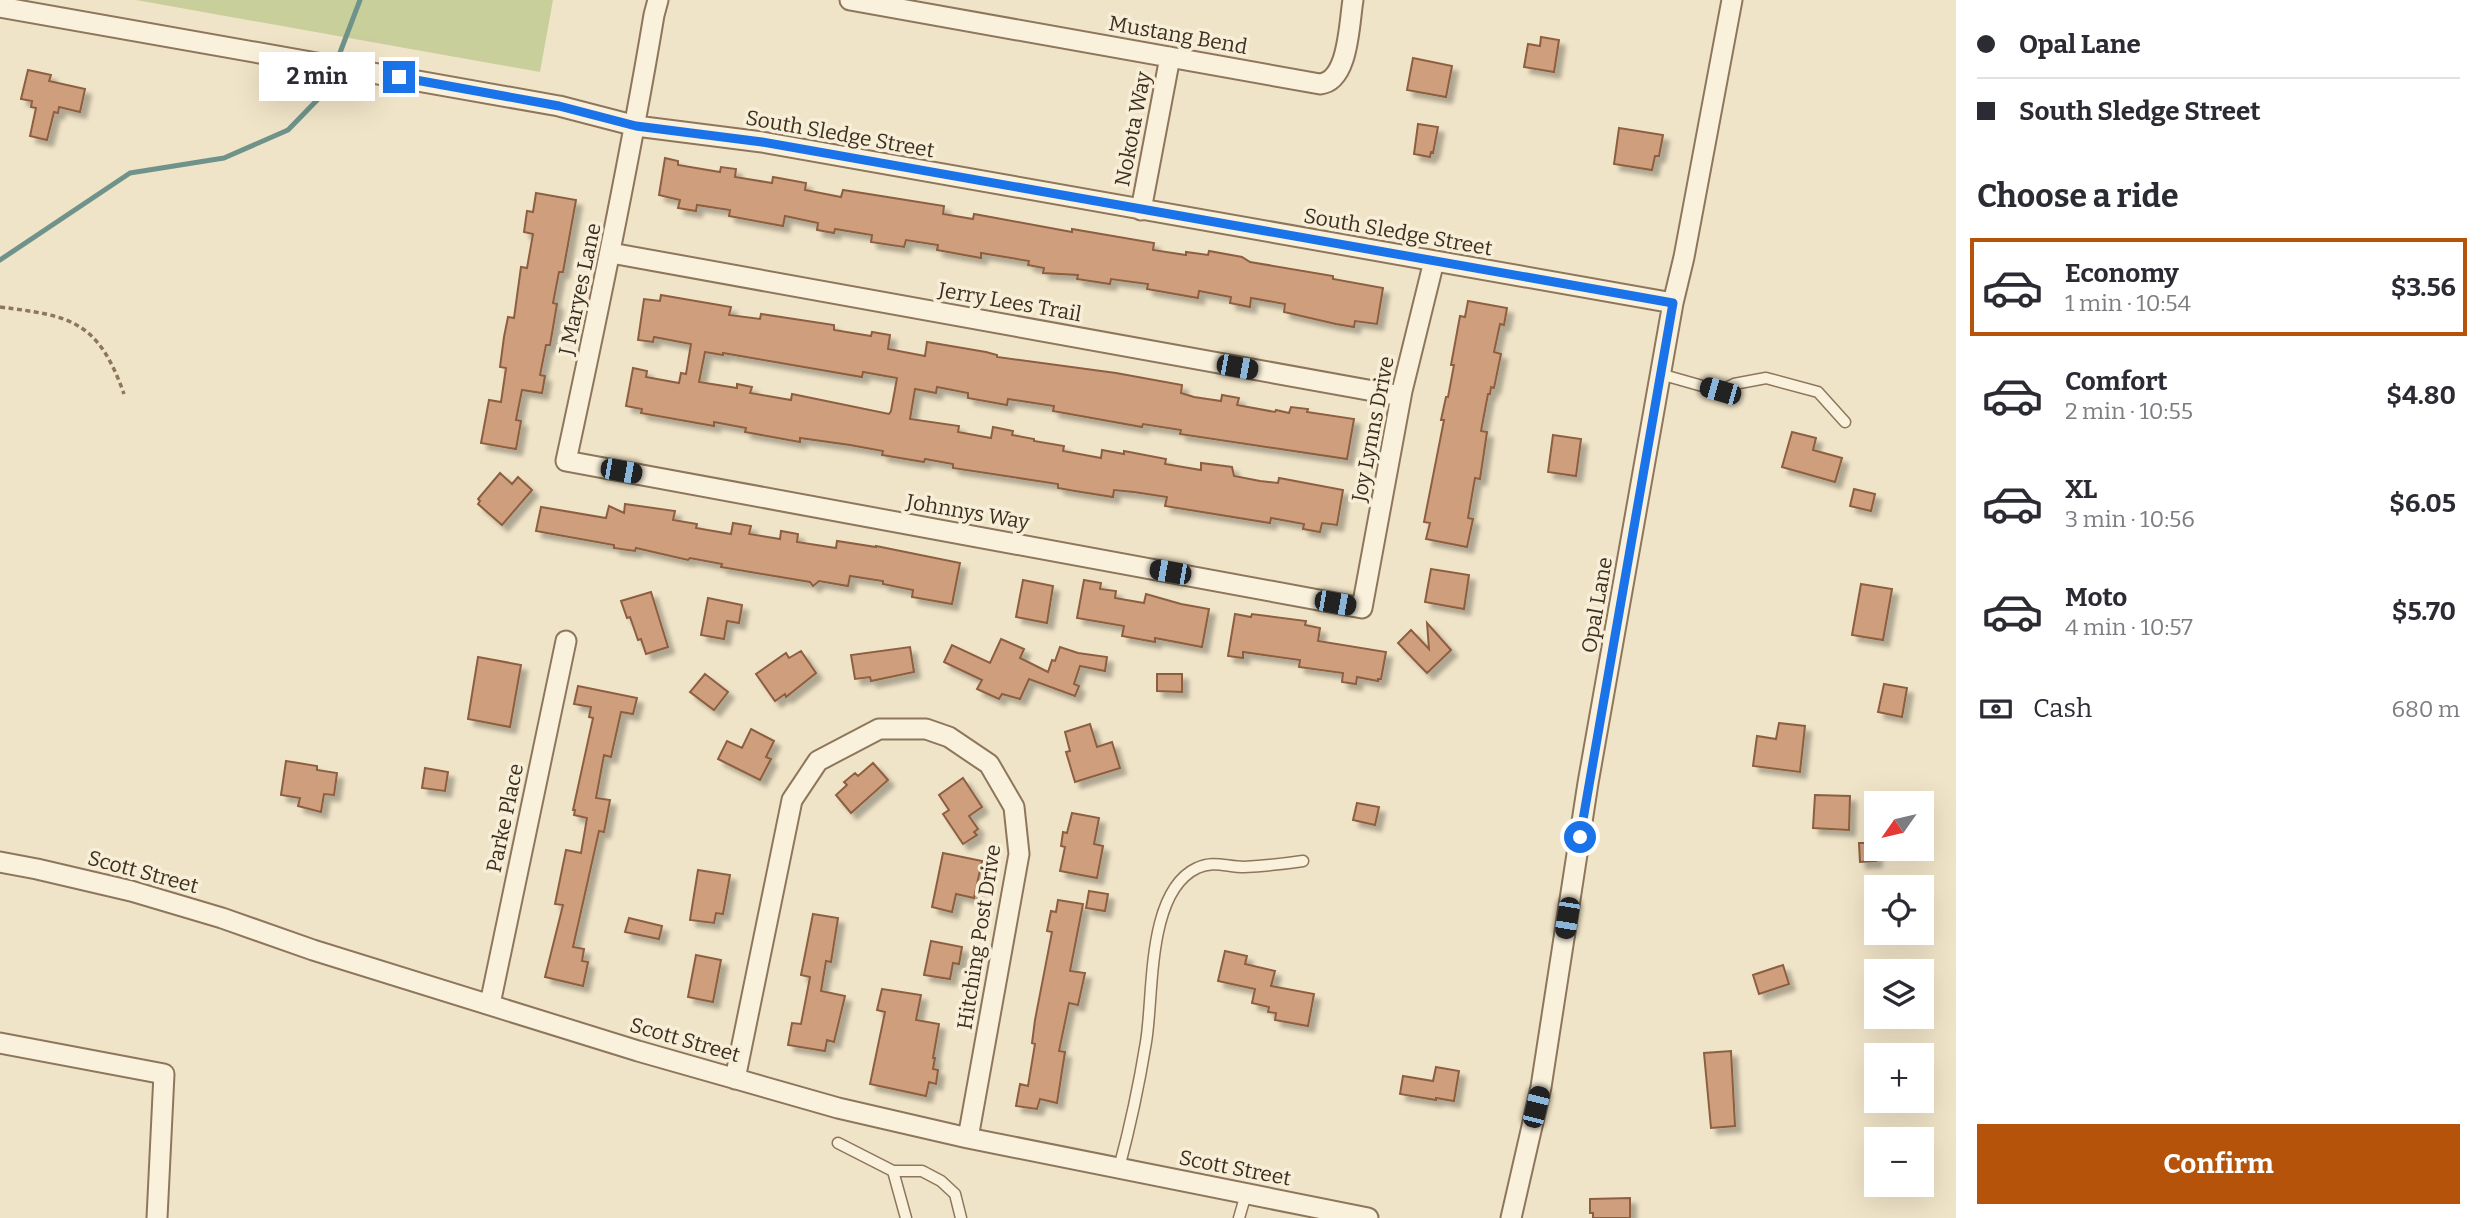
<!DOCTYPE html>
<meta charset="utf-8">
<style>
body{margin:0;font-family:Bitter,serif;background:#f7f7f7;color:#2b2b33;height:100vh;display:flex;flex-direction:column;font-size:26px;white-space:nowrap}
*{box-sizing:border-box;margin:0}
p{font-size:23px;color:#7c7c81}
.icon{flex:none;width:38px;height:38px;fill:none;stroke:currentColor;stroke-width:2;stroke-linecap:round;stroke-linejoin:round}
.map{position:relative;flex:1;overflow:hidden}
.side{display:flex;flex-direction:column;background:#fff;width:525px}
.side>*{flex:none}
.banner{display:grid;align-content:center;height:154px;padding:0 21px;background:#fff}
.needle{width:46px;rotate:236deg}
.fabs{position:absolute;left:1864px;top:791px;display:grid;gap:14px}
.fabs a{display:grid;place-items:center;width:70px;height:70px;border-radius:0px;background:#fff;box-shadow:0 7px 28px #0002;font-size:35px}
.end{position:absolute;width:32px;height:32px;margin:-16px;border:9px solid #1a73e8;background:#fff;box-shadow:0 0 0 4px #fff}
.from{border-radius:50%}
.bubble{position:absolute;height:49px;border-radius:0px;background:#fff;box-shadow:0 7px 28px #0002;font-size:23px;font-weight:700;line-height:49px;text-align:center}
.car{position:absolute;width:21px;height:42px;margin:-21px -10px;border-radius:9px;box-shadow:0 0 5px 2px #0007;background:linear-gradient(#222 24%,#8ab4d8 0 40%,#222 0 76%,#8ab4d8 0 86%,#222 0)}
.banner b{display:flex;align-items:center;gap:24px;height:66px;font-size:26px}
.banner b+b{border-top:2px solid #e1e1e2}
.banner i{width:18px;height:18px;background:#2b2b33}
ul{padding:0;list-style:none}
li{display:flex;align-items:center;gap:21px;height:98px;margin:0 14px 10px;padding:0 7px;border:4px solid transparent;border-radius:0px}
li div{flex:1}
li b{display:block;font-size:26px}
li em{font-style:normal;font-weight:700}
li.current{border-color:#b45309}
li>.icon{width:63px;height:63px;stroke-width:1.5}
h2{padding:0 21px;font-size:32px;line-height:84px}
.pay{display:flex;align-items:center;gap:18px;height:77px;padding:0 21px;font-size:26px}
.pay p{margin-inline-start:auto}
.cta{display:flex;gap:14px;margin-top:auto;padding:14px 21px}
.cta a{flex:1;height:80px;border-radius:0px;background:#b45309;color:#fff;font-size:28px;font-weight:700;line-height:80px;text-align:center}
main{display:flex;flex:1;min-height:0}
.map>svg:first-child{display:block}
.green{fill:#c9cf9b}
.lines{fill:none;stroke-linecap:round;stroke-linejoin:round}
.stream{stroke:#6f938a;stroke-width:5}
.building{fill:#cf9f7d;stroke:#8d5f41;stroke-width:2;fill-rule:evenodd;filter:url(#shadow)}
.lane-casing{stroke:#8d765c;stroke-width:13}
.street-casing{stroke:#8d765c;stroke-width:23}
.path{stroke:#8d765c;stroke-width:3.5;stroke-dasharray:5 3.5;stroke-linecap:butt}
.lane{stroke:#faf1dc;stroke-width:10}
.street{stroke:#faf1dc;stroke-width:19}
.route{stroke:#1a73e8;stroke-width:9}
.labels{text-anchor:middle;stroke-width:7;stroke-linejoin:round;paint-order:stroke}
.street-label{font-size:21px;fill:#3d2e20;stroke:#f7eed8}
</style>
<main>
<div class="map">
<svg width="1956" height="1218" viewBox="0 0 1956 1218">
<defs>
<filter id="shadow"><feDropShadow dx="6" dy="6" stdDeviation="2" flood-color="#0004"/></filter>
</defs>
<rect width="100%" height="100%" fill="#f0e4c8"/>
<path class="green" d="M136,0h417l-13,72z"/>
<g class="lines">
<path class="stream" d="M0,260l130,-87 94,-15 64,-28 37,-38 35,-92"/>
</g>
<path class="building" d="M1541,37l18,3 -5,32 -30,-5 4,-23 12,2z
M1413,58l39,8 -6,31 -39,-7z
M28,70l23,5 -2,6 36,8 -5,23 -21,-5 -1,6 -4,-1 -7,28 -17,-4 6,-28 -5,-1 1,-6 -11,-2z
M1418,124l20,3 -5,26 -2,-1 -1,5 -16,-3z
M1619,128l44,7 -4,21h-4l-3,14 -38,-6z
M665,158l13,3v4l42,7 1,-5 15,2 -1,8 37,6 1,-6 33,6 -1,7 36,7 2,-7 101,16 -1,8 30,5 1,-5 98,18v-3l82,14 -1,7 33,5v-3l22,3 1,-4 33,6 8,5 83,14v3l50,9 -6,36 -22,-3 -1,6 -18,-3 -52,-12 1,-8 -34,-6 -1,9 -20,-4 1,-6 -32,-6 -1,7 -51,-9 1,-5 -37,-5 -1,5 -33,-5 1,-4 -35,-2 1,-5 -16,-3 1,-4 -48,-8v5l-44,-8 1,-5 -32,-5 -2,7 -33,-5 1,-7 -37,-6 -1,4 -17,-3 1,-7 -33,-7 -2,10 -54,-10 1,-6 -33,-5 -1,6 -18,-3 2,-8 -21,-5z
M536,193l40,7 -13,72h-4l-6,31 4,1 -7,41h-4l-6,30 5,1 -3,17 -20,-3 -6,30 5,1 -5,28 -35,-6 8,-43 12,2 5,-34 -6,-1 4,-30 4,-20 6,1 7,-51 6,1 6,-34 -9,-2 3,-21 6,1z
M661,295l70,12 -2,8 31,4 1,-5 73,11v5l37,6 1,-4 18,3 -2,14 37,7 2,-14 59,10 11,3v2l119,16 66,12 -1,8 13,4 27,4 1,-6 17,3 -2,7 38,7 1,-2 13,3 2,-6 17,2 -1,3 47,7 -7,40 -167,-25 1,-4 -38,-6 -1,3 -89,-16 1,-5 -46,-7 -1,6 -39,-7v-5l-31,-6 -1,6 -21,-4 -5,30 49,7 -1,6 33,6 2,-11 20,4 -1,4 22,4v2l30,5 -1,5 38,7 1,-8 22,4v-3l42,8 -1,5 36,6v-7l31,4 2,9 26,5 18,2 1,-5 64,12 -6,35 -15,-2 -2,9 -17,-3 1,-5 -33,-6 -1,5 -105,-17 2,-9 -33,-5 -20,-2 -1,7 -38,-6 -17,-3v-4l-105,-16v-4l-28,-5 -1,3 -42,-7 1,-4 -33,-6 -50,-7v4l-55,-10 1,-4 -32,-6v4l-73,-13 1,-4 -16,-3 7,-38 14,3 -1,6 33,6 2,-10 5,1 5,-30 -37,-7 -1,5 -15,-2 6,-41 16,2zM705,352l18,3v-2l139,24 1,-5 34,6 -6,33 -2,3 -97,-20 -1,6 -41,-7 2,-6 -15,-3v4l-38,-6z
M1468,301l39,7 -3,17 -4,-1 -6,28 7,2 -7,34 -3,-1 -1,7h-2l-7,37 6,1 -7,47 -5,-1 -7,40 5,1 -6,28 -41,-8 4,-16 -6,-1 20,-102h-3l5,-23h2l6,-32h-3l9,-49 5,1z
M1792,432l24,6 -3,12 29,8 -7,24 -53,-15z
M1553,435l28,4 -5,37 -28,-4z
M500,473l12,11 6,-7 14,13 -30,35 -24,-21 2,-3 -2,-2z
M1854,489l21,5 -4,17 -21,-5z
M625,504l50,7 -2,9 24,4 -1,4 35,6 2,-11 18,3 -2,8 31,5 1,-8 17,3 -1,8 39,6 1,-7 39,6v-1l84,17 -8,41 -40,-7 1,-7 -30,-6v-3l-33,-5 -2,10 -29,-5 -6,5 -3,-4 -89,-15 1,-3 -32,-6 -2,2 -52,-12 -1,3 -21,-3v-3l-78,-14 5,-24 65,11 3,-12 15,7z
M1431,569l38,6 -5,34 -39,-7z
M1023,580l30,6 -6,37 -31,-6z
M1084,580l17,3 -1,6 16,2 -1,7 29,5 2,-9 35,10 28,5 -7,38 -47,-9v4l-33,-6 2,-10 -47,-8z
M1861,584l31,5 -9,51 -31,-5z
M651,592l17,55 -22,7 -5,-15 -3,1 -8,-23 -3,1 -6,-17z
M708,598l34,7 -3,18 -12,-2 -3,18 -23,-4z
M1235,614l16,3 1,-3 54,7 -1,4 15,3 -2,13 68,11 -5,27h-3v2l-21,-4 -1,7 -14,-2 1,-9 -44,-6 1,-7 -57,-8v6l-15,-2z
M1427,623l24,27 -24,23 -29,-30 13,-13 18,19z
M1001,639l23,10 -4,9 28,14 4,-12 3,1 5,-14 18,6 29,4 -2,14 -25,-5 -6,18 5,2 -4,10 -46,-17 -9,20 -18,-5 -3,5 -22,-10 5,-9 -38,-18 8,-17 38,18z
M910,647l4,25 -43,9 -1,-4 -15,2 -4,-24z
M801,651l15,22 -30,24 -1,-3 -10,7 -19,-27 30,-21 3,5z
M478,657l43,8 -11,62 -42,-8z
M705,674l23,18 -14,18 -24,-18z
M1157,674h25v18l-25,-1z
M1884,684l23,4 -5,29 -24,-5z
M578,686l59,12 -4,16 -12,-2 -10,45 -7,-2 -8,43 14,2 -6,32 -5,-1 -26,116 11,2 -2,12 6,1 -5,24 -38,-9 18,-72 -8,-1 11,-54 15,3 6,-35 -13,-3 1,-5h-2l20,-92 -4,-1 2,-10 -17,-3z
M1779,723l26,3 -5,46 -47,-6 4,-30 19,3z
M1090,724l7,23 15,-5 8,26 -45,14 -9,-30 4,-1 -5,-19z
M751,729l23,12 -8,16 5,2 -11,21 -42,-21 9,-18 15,7z
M286,761l31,5v4l20,3 -3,22 -10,-1 -3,18 -23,-6 2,-8 -19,-3z
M873,763l15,17 -37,33 -15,-18 11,-10 -3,-3 11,-9 3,3z
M425,768l23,4 -3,19 -23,-3z
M963,778l19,29 -13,9 9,13 -4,3 3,3 -14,9 -20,-30 6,-4 -10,-15z
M1815,795l35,1 -1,34 -36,-2z
M1357,803l22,4 -4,18 -22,-5z
M1072,813l27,5 -5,26 9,2 -6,32 -37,-7 5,-24 -4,-1 2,-14 4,1z
M1859,843h16l1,18 -16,1z
M943,853l39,8 -8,37 -18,-4 -4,18 -20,-5z
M698,870l32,5 -7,39 -7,-1 -2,10 -24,-3z
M1089,891l19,3 -3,17 -19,-3z
M1058,900l25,4 -13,67 15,2 -7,32 -9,-2 -10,48 6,1 -8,51 -17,-4 -3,10 -21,-3 4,-22 8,2 7,-42 -3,-1 3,-23 17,-88 -5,-1 4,-20 5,1z
M813,914l25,4 -7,44 -5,-1 -5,30 24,5 -11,46 -7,-2 -2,11 -37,-6 4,-22 9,1 9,-47 -9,-2z
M629,918l33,8 -3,13 -34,-7z
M931,941l31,6 -3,17 -6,-1 -3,16 -26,-4z
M1225,951l22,5 -2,8 30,7 -4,15 43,8 -6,32 -33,-6 1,-7 -8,-1 1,-5 -17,-4 3,-14 -37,-8z
M696,955l25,5 -8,42 -25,-5z
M1783,965l6,19 -30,10 -6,-19z
M882,989l39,6 -5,25 23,4 -6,34h2l-2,11 5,1 -2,14 -7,-2 -3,14 -56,-12 15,-72 -8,-2z
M1731,1051l4,75 -24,2 -7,-75z
M1436,1067l23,4 -5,30 -18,-3v2l-36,-6 3,-18 30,5z
M1630,1198v20h-37v-5h-3v-14z"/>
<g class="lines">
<g class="lane-casing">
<path id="lane" d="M1660,374l60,17 14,-7 32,-6 52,14 27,30
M838,1143l55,28h29l19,10 14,13 6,24
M1119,1168c11,-41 20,-83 27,-126 8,-47 0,-150 51,-174 16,-8 30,-1 47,-1 20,-1 39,-3 59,-6
M893,1171l13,47
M1239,1218l7,-24"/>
</g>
<g class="street-casing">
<path id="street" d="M658,0l-4,15c-25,150 -56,298 -88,446l796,147 40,-217 32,-130
M850,0l470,84c29,-3 29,-61 33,-84
M0,7l559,99 77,20 126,16 911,161
M1141,210l29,-153
M611,253l790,143
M0,862l37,7 94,22 91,27 91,32 325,101 200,57 130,30 400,80
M490,1004l76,-363
M0,1043l164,31 -7,144
M735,1079l57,-279 26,-39 61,-32h47l23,8 40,27 25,43 5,47 -51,284
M1511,1218l30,-131 47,-304 85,-480 11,-46 48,-257"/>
</g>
<path class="path" d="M0,307c72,9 98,14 124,87"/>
<use href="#lane" class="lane"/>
<use href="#street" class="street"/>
</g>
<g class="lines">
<path class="route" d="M399,77l160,29 77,20 126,16 911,161 -93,534"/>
</g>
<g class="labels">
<g class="street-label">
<text transform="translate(1178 35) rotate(10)" y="7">Mustang Bend</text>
<text transform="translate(1133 129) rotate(-79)" y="7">Nokota Way</text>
<text transform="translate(840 134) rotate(10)" y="7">South Sledge Street</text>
<text transform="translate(1398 232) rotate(10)" y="7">South Sledge Street</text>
<text transform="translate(580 289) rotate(-78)" y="7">J Maryes Lane</text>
<text transform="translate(1010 302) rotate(10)" y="7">Jerry Lees Trail</text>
<text transform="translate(1373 429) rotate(-79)" y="7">Joy Lynns Drive</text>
<text transform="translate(968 512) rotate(10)" y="7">Johnnys Way</text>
<text transform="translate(1597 605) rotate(-80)" y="7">Opal Lane</text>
<text transform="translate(505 818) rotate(-78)" y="7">Parke Place</text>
<text transform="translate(143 872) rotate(15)" y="7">Scott Street</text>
<text transform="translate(979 937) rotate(-81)" y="7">Hitching Post Drive</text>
<text transform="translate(685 1040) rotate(16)" y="7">Scott Street</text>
<text transform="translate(1235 1168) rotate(11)" y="7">Scott Street</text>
</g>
</g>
</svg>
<div class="fabs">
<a><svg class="needle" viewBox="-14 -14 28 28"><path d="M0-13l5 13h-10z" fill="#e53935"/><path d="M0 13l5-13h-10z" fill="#7c7c81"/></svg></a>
<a><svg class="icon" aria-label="locate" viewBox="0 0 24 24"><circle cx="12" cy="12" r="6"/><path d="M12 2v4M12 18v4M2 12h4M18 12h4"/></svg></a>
<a><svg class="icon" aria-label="layers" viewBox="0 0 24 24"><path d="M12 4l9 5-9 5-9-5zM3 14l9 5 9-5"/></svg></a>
<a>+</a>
<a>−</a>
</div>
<i class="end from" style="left:1580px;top:837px"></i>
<i class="end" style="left:399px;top:77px"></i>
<div class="bubble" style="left:259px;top:52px;width:116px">2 min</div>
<i class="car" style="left:1237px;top:367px;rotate:101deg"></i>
<i class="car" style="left:1720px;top:391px;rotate:286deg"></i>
<i class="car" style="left:621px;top:471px;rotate:100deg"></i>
<i class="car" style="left:1170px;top:572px;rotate:280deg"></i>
<i class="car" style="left:1335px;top:603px;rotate:100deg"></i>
<i class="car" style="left:1567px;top:918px;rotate:189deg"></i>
<i class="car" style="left:1536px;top:1107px;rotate:14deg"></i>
</div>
<section class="side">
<div class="banner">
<b><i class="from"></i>Opal Lane</b>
<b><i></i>South Sledge Street</b>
</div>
<h2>Choose a ride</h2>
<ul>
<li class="current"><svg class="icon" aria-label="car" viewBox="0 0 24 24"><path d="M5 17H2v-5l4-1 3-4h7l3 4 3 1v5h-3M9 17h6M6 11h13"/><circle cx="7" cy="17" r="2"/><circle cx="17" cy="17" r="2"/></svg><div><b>Economy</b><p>1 min · 10:54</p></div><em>$3.56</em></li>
<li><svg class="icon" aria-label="car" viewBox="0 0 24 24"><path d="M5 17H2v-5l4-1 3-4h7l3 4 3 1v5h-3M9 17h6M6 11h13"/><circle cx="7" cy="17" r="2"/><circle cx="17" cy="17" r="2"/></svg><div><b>Comfort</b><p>2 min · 10:55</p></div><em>$4.80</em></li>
<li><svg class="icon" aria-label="car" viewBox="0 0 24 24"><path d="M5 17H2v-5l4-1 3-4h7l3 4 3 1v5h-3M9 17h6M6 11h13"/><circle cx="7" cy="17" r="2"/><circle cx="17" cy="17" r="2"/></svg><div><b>XL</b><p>3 min · 10:56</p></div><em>$6.05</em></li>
<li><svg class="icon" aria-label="car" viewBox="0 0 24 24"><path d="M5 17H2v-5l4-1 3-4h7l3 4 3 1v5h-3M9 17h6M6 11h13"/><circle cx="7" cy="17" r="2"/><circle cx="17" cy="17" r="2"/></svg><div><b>Moto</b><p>4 min · 10:57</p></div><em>$5.70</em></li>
</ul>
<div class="pay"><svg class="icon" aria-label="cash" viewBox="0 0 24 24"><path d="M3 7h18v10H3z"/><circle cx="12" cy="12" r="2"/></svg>Cash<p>680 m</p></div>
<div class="cta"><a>Confirm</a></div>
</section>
</main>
